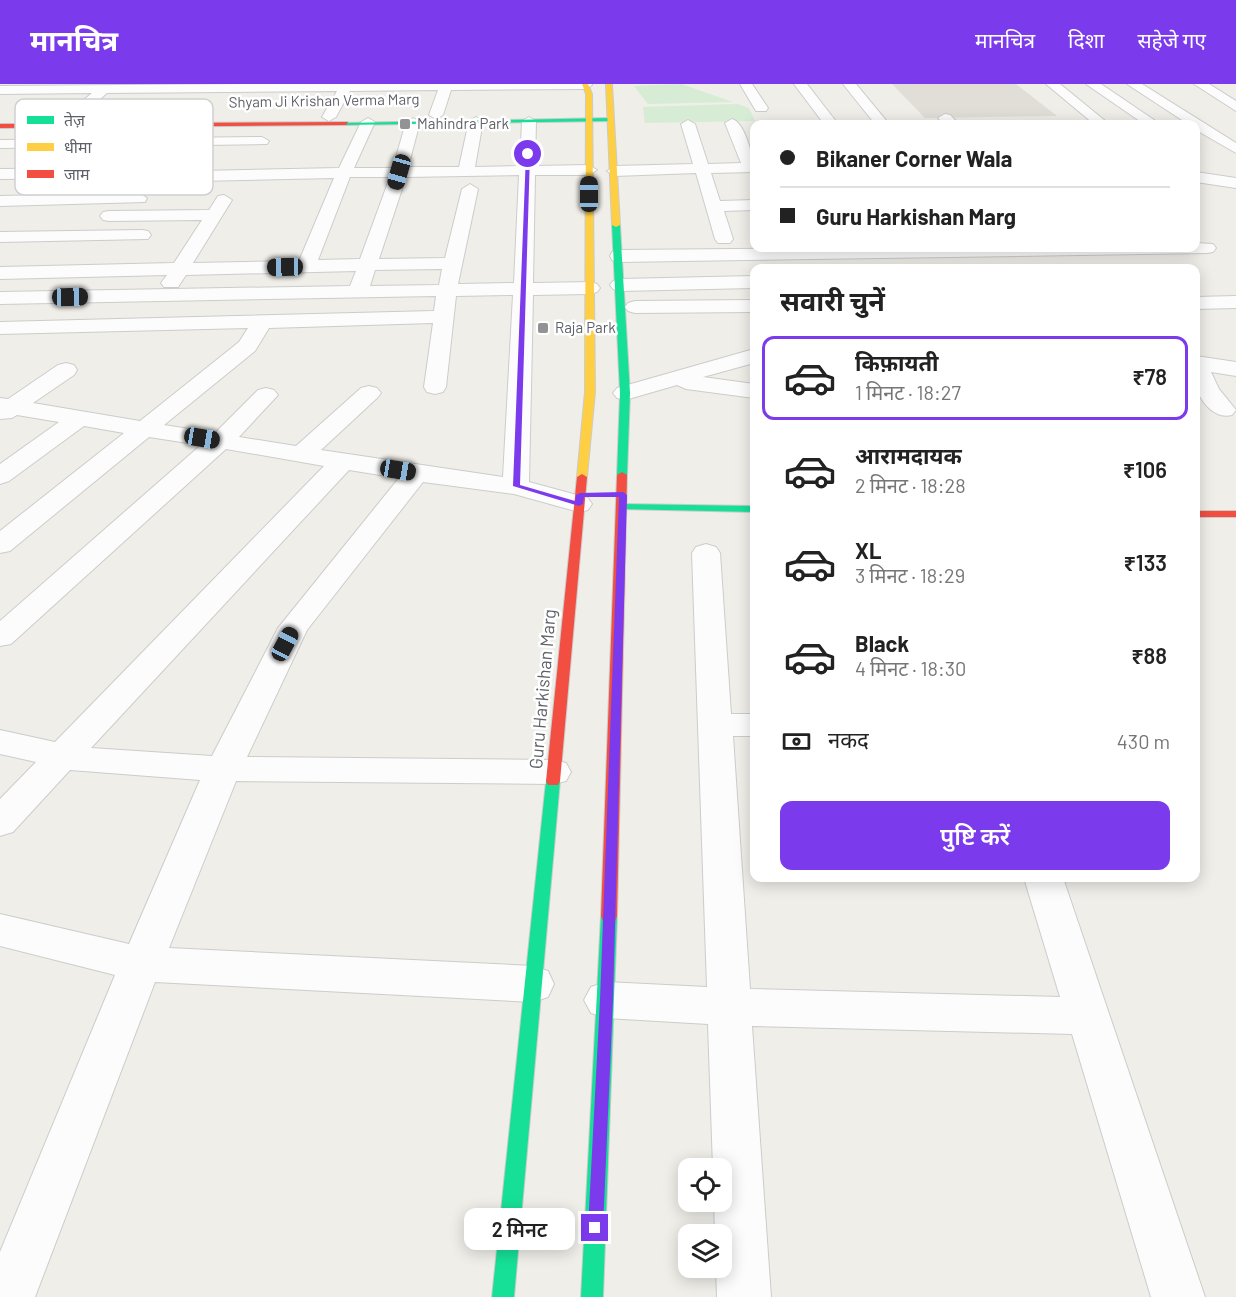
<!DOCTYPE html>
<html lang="hi">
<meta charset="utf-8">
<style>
body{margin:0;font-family:Barlow,"Noto Sans Devanagari",sans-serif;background:#f6f6f6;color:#222;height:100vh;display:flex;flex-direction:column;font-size:22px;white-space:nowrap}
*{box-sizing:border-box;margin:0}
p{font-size:20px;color:#767676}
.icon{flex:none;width:33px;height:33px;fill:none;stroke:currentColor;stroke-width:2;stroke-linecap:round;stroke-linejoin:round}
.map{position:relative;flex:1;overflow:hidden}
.panel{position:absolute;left:750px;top:180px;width:450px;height:618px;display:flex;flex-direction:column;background:#fff;border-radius:12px;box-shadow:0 3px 15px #0003}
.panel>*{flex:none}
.banner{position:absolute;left:750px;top:36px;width:450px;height:132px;border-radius:12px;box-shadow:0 3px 15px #0003;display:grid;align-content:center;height:132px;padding:0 30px;background:#fff}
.tools{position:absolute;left:678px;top:1074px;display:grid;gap:12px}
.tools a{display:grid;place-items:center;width:54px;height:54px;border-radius:12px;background:#fff;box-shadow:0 3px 15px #0003;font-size:30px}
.end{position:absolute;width:27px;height:27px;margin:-14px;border:8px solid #7c3aed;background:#fff;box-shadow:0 0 0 3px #fff}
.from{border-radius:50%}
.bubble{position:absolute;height:42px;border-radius:12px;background:#fff;box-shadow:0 3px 15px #0003;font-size:20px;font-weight:600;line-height:42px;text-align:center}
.car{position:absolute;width:18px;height:36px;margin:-18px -9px;border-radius:8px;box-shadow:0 0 4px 2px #0007;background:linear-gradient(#222 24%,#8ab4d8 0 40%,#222 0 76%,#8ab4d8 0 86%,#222 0)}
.banner b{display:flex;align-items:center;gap:21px;height:57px;font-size:22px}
.banner b+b{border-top:2px solid #e0e0e0}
.banner i{width:15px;height:15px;background:#222}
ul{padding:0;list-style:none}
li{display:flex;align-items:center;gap:18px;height:84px;margin:0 12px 9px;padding:0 18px;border:3px solid transparent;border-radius:12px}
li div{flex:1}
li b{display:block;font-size:22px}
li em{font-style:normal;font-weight:600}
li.active{border-color:#7c3aed}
li>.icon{width:54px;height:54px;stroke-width:1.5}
h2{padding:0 30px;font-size:27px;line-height:72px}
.pay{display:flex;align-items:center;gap:15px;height:66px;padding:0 30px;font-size:22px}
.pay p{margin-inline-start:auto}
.primary-button{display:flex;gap:12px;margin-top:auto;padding:12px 30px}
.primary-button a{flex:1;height:69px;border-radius:12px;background:#7c3aed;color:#fff;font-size:24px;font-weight:600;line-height:69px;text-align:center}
header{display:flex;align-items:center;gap:36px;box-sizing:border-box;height:84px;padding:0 30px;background:#7c3aed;color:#fff}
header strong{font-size:28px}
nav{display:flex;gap:33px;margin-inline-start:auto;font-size:21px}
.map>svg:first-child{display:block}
.education{fill:#e0ded7}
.green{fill:#d6ecd4}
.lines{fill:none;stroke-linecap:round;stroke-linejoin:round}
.street-casing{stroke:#cccccb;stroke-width:2}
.fast-casing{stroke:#cbcbca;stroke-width:2}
.slow-casing{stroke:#cbcbca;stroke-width:2}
.jam-casing{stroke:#cbcbca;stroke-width:2}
.street{fill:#fdfcfc;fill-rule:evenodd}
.fast{fill:#16e098;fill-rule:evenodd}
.slow{fill:#ffcf43;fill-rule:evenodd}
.jam{fill:#f24e42;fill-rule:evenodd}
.route{fill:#7c3aed}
.poi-dot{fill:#919395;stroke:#fff;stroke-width:2}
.labels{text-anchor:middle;stroke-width:5;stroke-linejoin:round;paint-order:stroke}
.far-street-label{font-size:15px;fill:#5e6268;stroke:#fff}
.far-poi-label{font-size:15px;fill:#5e6268;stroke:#fff;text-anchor:start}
.street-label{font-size:18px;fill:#5e6268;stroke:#fff}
.key{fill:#fff;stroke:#cfd0d2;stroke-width:1.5}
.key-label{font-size:16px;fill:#5e6268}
</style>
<header>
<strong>मानचित्र</strong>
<nav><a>मानचित्र</a><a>दिशा</a><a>सहेजे गए</a></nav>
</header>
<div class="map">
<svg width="1236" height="1213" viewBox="0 0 1236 1213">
<rect width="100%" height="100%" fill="#efeee9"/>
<path class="education" d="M892,0h124l41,32 -132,2z"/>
<path class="green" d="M681,0l52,18 -85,2 -14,-18z
M737,20l12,4 6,13 -110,2 -2,-16z"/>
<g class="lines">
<g class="street-casing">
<path id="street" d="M243,0h349v1l-6,4 -135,1 -8,25 -7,4 -7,-4 9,-25 -88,1 -14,26 -7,4 -7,-4 15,-26 -230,2 -34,30h-10l-2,-3 2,-3 29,-24 -92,1v-8z
M740,0h12l16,24 -2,3h-10z
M794,0h13l31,40h-14z
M843,0h13l33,40h-14z
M1046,0h14l49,40h-15z
M1086,0h15l59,40h-16z
M1127,0h15l94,59v10l-40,-23v-6h-8z
M1194,0h15l27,17v10z
M945,30l5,1 9,9h-15l-6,-6z
M476,33l7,4 -8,46 45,-1 2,-45 7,-4 7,4 -1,45 54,-1 8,5 -8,5h-54l-2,108 57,-1 7,2 3,4 -3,4 -7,2 -57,1 -4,187 59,16 4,6 -4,6 -9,2 -65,-18 -91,-12 -116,148 -60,127 306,3 13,3 5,9 -5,9 -13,3 -317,-3 -67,167 364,18 15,5 6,13 -6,13 -15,5 -378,-20 -120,315h-35v-45l115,-277 -115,-29v-32l129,30 71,-164 -130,-10 -57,62 -13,4v-37l36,-37 -36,-8v-24l55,12 269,-276 -98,-17 -215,195 -11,2v-25l201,-176 -52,-8 -139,114 -10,2v-22l124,-98 -40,-7 -75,55 -9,3v-20l59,-42 -42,-7 -5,3 -12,1v-21l8,1 50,-34 8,-2 8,2 3,5 -3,5 -41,28 107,18 99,-79 9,-14 -248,6v-12l434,-11 2,-15 -436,8v-12l350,-6 6,-15 -170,4 -8,12h-14l-3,-4 6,-8 -167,4v-12l174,-4 28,-43 -93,1 -6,-1 -3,-4 3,-4 6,-1 100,-1 9,-14 6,-1 8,5 -39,63 106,-2 35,-83 -228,5 -12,-5 -94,1v-10l102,-1 8,5 229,-5 22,-46 7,-4 7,4 -21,46h39l13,-46 7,-4 7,4 -12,45h51l10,-46zM519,91l-5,108 -56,1 20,-95 -8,-5 -8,5 -17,69 -66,1 27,-82zM350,93h40l-30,82 -42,1zM442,185l-3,16 -69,1 5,-16zM513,211l-10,182 -182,-27 56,-52 4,-5 -4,-5 -8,-2 -8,2 -65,58 -57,-9 39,-42 -4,-5 -8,-2 -8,2 -43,43 -51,-8 91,-74 14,-23 164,-5 -9,64 3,5 8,2 8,-2 3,-5 10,-91zM349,386l50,8 -121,150 -66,128 -121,-8z
M732,35c13,3 22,40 22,53l-43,1 9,28 34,-1v10l-30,1 9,28 -3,4h-12l-3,-4 -19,-66 -81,3 -8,-5 8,-5 78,-2 -12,-40 7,-4 7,4 13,40 33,-1 -16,-40z
M262,53l7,4 -2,3 -267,4v-8z
M1196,88l40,6v10l-40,-6z
M139,109l8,5 -2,4 -145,4v-10z
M142,146l6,1 3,4 -3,4 -148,3v-10z
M1196,159l17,1 3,4 -3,4 -6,1 -588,9 -7,-2 -2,-4 2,-4 7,-2 220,-2h357z
M754,192v12l-134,3 -7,-2 -3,-4 3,-4 7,-2z
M1236,212v12l-40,1v-12z
M754,216v12l-119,1 -7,-2 -3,-4 3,-4 7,-2z
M754,265v14l-51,14 51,7v14l-68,-9 -9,-4 -52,15 -8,-2 -4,-5 4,-5z
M1196,272l40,6v14l-25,-4 8,17 17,21 -4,5c-16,4 -29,-10 -35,-25 -4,-9 -2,-25 -1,-34z
M706,460l10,3 4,6 11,161h23v22h-21l17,253 310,8 -36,-119h39l142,419h-54l-79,-263 -320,-8 19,271h-54l-1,-29h6v-34h-7l-1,-32h8v-34h-9l-5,-144 -102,-6 -15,-5 -7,-13 7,-13 15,-5 101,5 -15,-434 4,-6z"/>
</g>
<g class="fast-casing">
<path id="fast" d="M610,34l2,3 -266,4 -3,-2z
M616,139l4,2 10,168 -3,82 -5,3 -5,-3 3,-82 -8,-168z
M623,420l131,2v6l-135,-3 -1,-2z
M553,692l5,1 2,4 -46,516h-22l54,-516 2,-4z
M609,825l6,2 2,5 -14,381h-22l20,-381 2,-5z"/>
</g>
<g class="slow-casing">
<path id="slow" d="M582,0h6l4,10 3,298 -8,85 -5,3 -5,-3 8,-85 1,-298z
M606,0h6l8,141 -4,2 -4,-2z"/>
</g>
<g class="jam-casing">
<path id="jam" d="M348,38l-2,3 -346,3v-4z
M622,388l5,3 -10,441 -2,5 -6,2 -6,-2 -2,-5 16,-441z
M582,390l5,3 -27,304 -2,4h-10l-2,-4 31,-304z
M1196,427h40v6h-40z"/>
</g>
<use href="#street" class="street"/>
<use href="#fast" class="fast"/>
<use href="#slow" class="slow"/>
<use href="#jam" class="jam"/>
</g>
<path class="route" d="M528,69l2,1 -10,331 55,16 1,-6 4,-2 43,-1 4,3 -14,505 -10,228 -2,6 -6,2 -5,-2 -2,-6 12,-228 19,-503h-35l-1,7 -4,2 -66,-20 13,-332z"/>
<g class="poi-dot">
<rect x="399" y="34" width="12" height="12" rx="3"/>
<rect x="537" y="238" width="12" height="12" rx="3"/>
</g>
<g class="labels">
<g class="far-street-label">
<text transform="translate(324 17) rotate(-1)" y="5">Shyam Ji Krishan Verma Marg</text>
</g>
<g class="far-poi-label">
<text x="417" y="45">Mahindra Park</text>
<text x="555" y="249">Raja Park</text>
</g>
<g class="street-label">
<text transform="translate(543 605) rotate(-85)" y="6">Guru Harkishan Marg</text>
</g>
</g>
<rect x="15" y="15" width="198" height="96" rx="9" class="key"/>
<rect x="27" y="32" width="27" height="8" fill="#16e098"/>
<rect x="27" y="59" width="27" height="8" fill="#ffcf43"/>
<rect x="27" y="86" width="27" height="8" fill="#f24e42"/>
<g class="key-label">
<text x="64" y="42">तेज़</text>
<text x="64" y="69">धीमा</text>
<text x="64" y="96">जाम</text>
</g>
</svg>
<div class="tools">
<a><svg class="icon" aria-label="locate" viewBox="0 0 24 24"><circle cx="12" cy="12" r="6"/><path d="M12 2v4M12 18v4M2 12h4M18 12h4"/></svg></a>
<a><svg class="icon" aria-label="layers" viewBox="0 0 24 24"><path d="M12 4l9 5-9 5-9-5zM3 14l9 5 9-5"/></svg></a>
</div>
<i class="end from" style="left:528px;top:70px"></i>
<i class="end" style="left:595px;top:1144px"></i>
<div class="bubble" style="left:464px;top:1124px;width:111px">2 मिनट</div>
<i class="car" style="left:399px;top:88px;rotate:196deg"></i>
<i class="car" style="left:589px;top:110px;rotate:0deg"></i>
<i class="car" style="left:285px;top:183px;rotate:269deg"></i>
<i class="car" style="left:70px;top:213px;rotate:89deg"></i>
<i class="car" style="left:202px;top:354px;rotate:100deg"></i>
<i class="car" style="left:398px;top:386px;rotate:99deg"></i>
<i class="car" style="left:285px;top:560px;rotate:28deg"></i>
<div class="banner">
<b><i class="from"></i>Bikaner Corner Wala</b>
<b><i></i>Guru Harkishan Marg</b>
</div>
<section class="panel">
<h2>सवारी चुनें</h2>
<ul>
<li class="active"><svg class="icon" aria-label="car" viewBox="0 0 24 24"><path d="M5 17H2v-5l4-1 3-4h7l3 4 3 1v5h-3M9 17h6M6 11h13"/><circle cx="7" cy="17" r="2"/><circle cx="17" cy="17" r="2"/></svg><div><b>किफ़ायती</b><p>1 मिनट · 18:27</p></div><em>₹78</em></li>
<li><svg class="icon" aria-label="car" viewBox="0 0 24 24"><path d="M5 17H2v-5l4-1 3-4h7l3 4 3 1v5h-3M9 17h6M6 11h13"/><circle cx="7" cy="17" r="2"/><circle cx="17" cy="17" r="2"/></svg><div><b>आरामदायक</b><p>2 मिनट · 18:28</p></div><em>₹106</em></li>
<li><svg class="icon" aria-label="car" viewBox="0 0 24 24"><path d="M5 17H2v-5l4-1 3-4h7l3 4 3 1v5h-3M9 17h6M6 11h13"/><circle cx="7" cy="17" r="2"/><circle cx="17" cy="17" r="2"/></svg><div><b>XL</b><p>3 मिनट · 18:29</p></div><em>₹133</em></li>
<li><svg class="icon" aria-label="car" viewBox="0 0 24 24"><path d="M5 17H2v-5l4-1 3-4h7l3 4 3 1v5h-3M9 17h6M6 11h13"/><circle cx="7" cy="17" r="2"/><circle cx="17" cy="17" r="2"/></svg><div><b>Black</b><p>4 मिनट · 18:30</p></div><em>₹88</em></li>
</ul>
<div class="pay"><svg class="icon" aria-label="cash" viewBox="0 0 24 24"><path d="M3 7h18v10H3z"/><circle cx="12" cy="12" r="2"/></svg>नकद<p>430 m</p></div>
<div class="primary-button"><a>पुष्टि करें</a></div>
</section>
</div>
